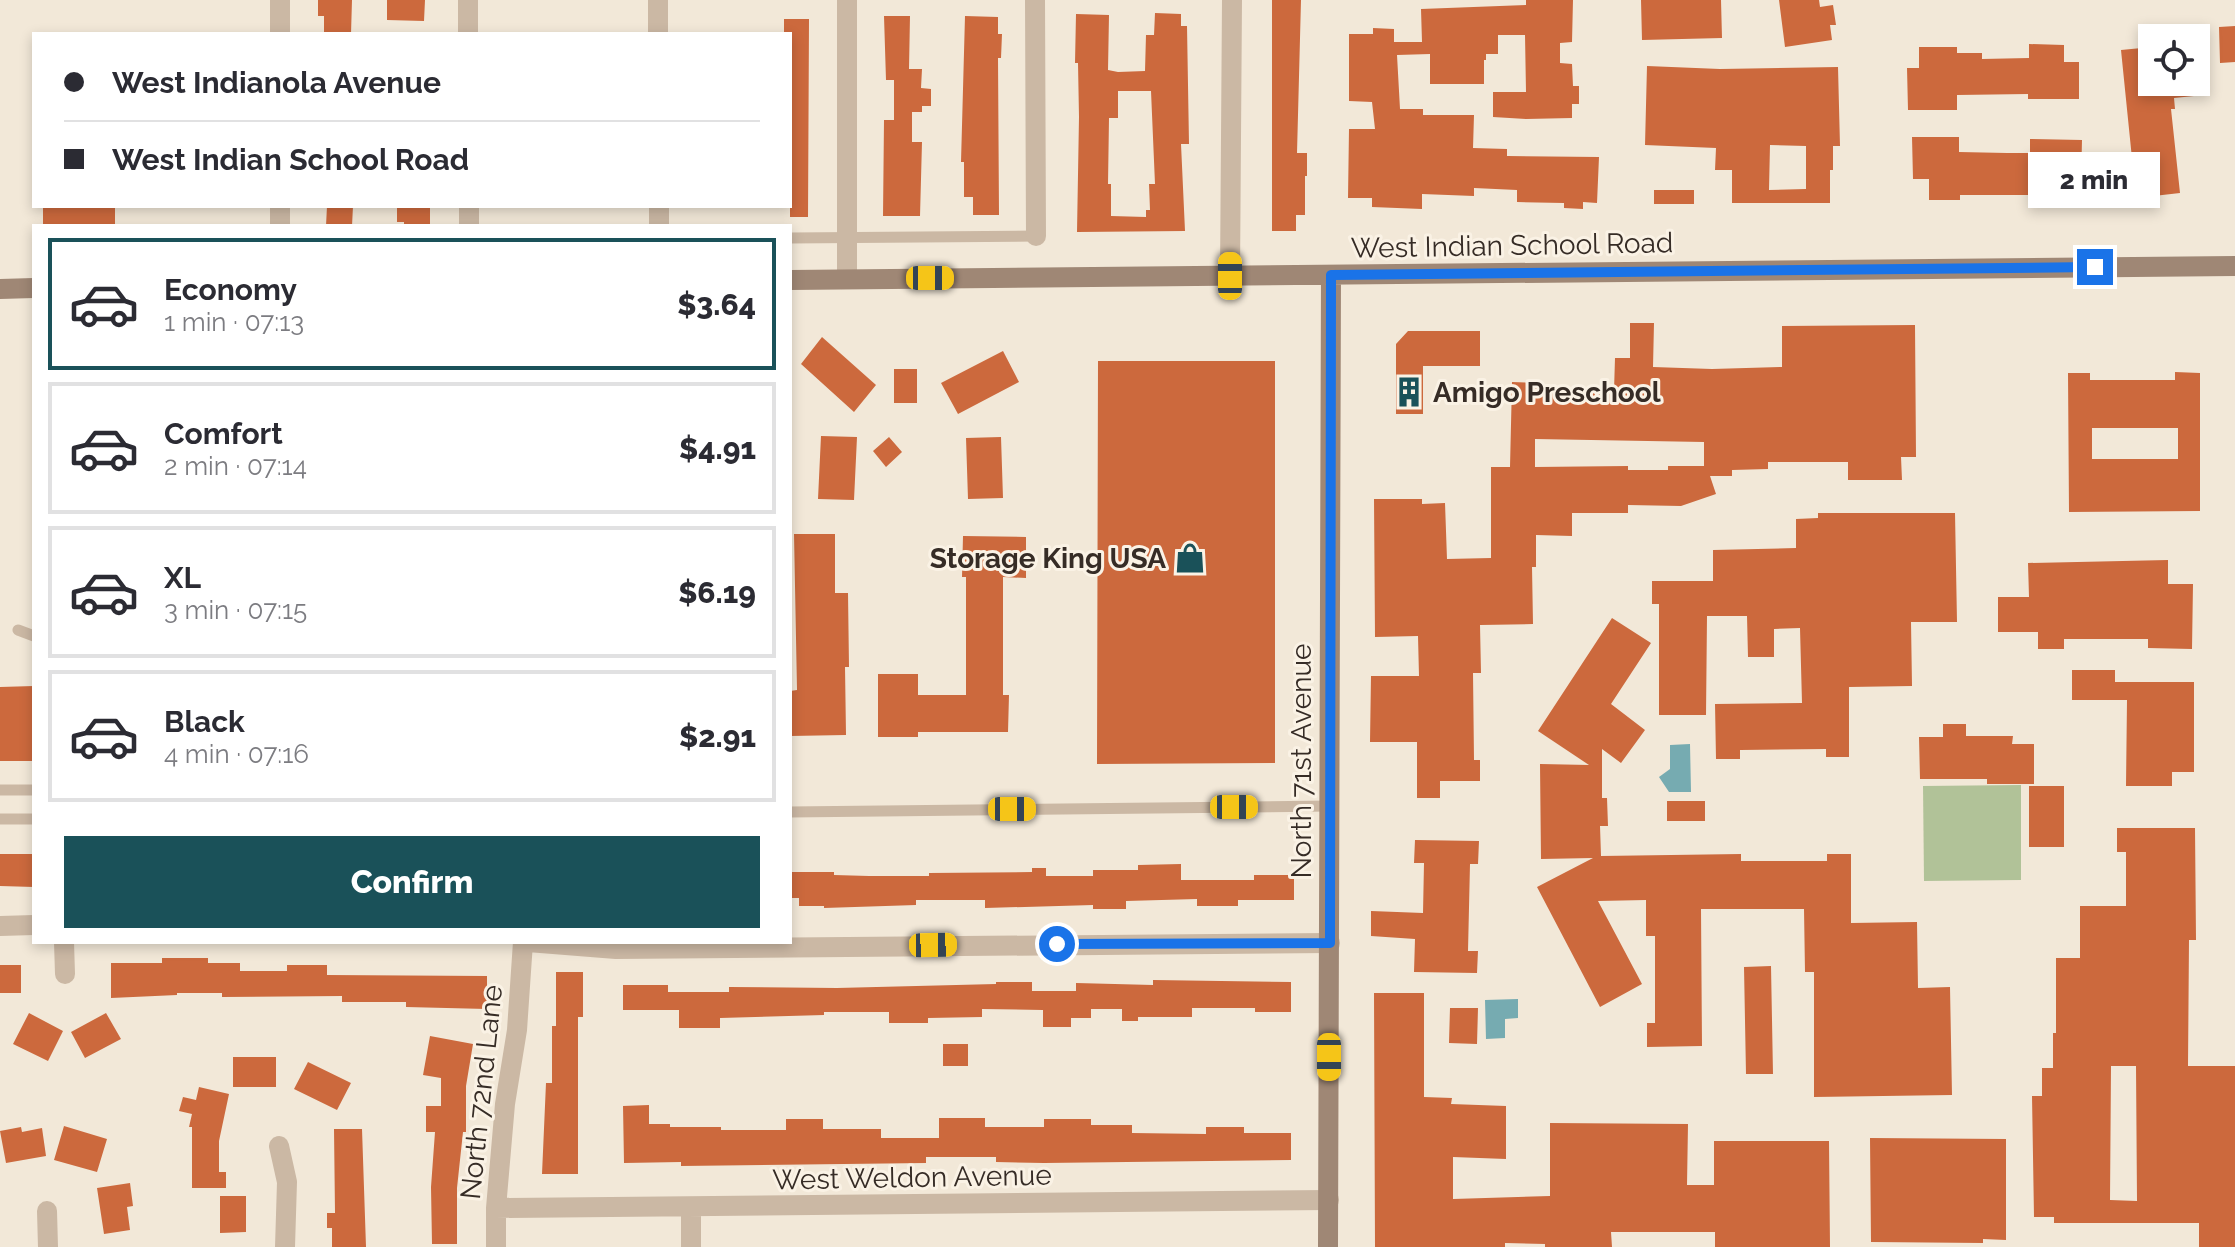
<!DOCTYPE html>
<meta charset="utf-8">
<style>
body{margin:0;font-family:Raleway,sans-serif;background:#f2f2f3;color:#2b2b33;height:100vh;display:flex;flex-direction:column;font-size:30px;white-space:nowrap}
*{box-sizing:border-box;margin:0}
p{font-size:26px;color:#7c7c81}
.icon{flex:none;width:44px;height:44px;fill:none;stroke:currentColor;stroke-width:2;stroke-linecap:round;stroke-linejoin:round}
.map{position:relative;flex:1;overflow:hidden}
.side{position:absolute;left:32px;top:224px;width:760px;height:720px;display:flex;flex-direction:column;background:#fff;border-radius:0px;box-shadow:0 4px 12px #0003}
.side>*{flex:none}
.guide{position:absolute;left:32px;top:32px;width:760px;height:176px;border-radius:0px;box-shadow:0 4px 12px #0003;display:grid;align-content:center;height:176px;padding:0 32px;background:#fff}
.tools{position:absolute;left:2138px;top:24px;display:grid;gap:16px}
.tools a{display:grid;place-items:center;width:72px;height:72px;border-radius:0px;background:#fff;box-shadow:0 4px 12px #0003;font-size:40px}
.end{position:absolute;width:36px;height:36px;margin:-18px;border:10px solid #1a73e8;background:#fff;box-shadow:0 0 0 4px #fff}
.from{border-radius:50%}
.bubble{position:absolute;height:56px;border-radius:0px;background:#fff;box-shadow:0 4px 12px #0003;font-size:26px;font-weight:800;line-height:56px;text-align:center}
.car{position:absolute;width:24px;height:48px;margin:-24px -12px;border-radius:10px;box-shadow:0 0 6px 2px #0007;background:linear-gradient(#f5c518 24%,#345 0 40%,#f5c518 0 76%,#345 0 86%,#f5c518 0)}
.guide b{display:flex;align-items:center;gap:28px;height:76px;font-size:30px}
.guide b+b{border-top:2px solid #e1e1e2}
.guide i{width:20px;height:20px;background:#2b2b33}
ul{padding:14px 0 0;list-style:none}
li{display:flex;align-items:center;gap:24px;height:132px;margin:0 16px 12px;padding:0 16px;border:4px solid #e1e1e2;border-radius:0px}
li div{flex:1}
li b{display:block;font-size:30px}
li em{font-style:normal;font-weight:800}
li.on{border-color:#1a5159}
li>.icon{width:72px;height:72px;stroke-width:1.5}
.action{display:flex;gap:16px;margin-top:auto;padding:16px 32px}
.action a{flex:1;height:92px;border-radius:0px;background:#1a5159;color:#fff;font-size:32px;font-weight:800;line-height:92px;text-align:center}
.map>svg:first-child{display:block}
.green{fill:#b1c298}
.water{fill:#76abb1}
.building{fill:#cc693d;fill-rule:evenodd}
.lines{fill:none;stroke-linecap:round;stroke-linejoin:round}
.lane{stroke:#cbb8a4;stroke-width:11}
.street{stroke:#cbb8a4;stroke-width:20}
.secondary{stroke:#9f8775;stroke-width:20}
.route{stroke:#1a73e8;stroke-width:10}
.labels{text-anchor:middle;stroke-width:6;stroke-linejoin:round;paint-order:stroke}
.street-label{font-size:28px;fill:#362c26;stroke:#faf2e5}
.poi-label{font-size:28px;font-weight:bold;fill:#362c26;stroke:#faf2e5;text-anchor:start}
</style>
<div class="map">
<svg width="2235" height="1247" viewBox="0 0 2235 1247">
<rect width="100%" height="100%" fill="#f2e8d8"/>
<path class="green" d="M2021,785v95l-97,1 -1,-95z"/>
<path class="water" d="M1690,744l1,48h-22l-10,-15 11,-8v-24z
M1518,999v19l-13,1v19l-19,1 -1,-39z"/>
<path class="building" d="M318,0h34l-1,34h-27v-18h-6z
M387,0h38l-1,21 -37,-1z
M1272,0h29l-4,153h10v23h-2v39h-9v16h-24z
M1526,0h47l-1,42 -12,1v20l12,1 1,22h6v18h-7v14l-46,1 -33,-2v-25h33l-1,-57h-27v19h-12v6h-2v24h-54v-30l-33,1 3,54h23v6h51l-1,33 34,1v7l92,1 -2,46 -14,-1v7l-19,-1v-5l-47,-1v-12l-43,-2v8l-52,-2v15l-50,-2v-9h-24l1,-69h26l-3,-27 -23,-1v-67h24v-6l21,1v13h28l-1,-33 105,-4z
M1641,0h80l1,38 -80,2z
M1779,0h40l1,7 13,-2 3,20h-6l2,15 -47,7z
M1155,13l26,1v12h6l2,118h-8l4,87 -108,1 2,-115 -1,-54h-3l1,-49 33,1 -1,55 10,2 27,-1 1,-36h8zM1118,91h33l4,93h-6l1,26h-4v7l-35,-1v-32h-3l1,-66h9z
M884,16h26l-1,53h13l-1,19 10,1v17h-9v6h-10v30h10l-2,74h-37l1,-96h10v-40h-8z
M965,16l33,1v17h4l-1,24h-3l1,157h-26v-18h-9v-35h-3z
M784,19h25l-1,198h-18v-183h-6z
M2235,26v36l-15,1 -1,-36z
M2029,44l35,1v17h15v37h-51v-5l-71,1v15h-49l-1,-42h12v-21h38v6h25v6l47,-1z
M2152,47v35h41l1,14 -20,2 1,11h-4l9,84 -44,5 -15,-148z
M1647,66l73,3 118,-2 2,79h-7v24h-3v33h-98v-33h-17l1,-22 -71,-3zM1770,145l36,1v43l-37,1z
M1912,137h47v15l48,1h23v-14l52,1 -1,42h-14l-1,19h-37v-6h-69v5h-31v-21h-16z
M1654,190h40v14h-40z
M43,206h72v18h-72z
M327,206h26l-1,20h-26z
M397,206h33v20h-26v-4h-7z
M1630,323h24l-1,44 59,2 70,-2v-41l133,-1 1,132h-15l1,23h-54v-18h-80v7l-36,1v6h-22l6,18 -35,12 -53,-1v8h-56v23l-36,-1v32h-4l1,57 -53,1 1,48h-8l1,87h6v21h-40v17h-23v-56h-47l1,-66h48l-1,-40 -43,1 -1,-138h48v5l23,-1 2,56 44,-1v-91h19l2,-85 25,1v7l77,1 1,-33h15zM1535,439l169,3v24h-36v4h-40v-4l-93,1z
M1408,331h72v35h-57v48h-27v-70z
M822,337l54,48 -22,27 -53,-48z
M1003,351l16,31 -61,32 -17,-31z
M1098,361h177v402l-178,1z
M894,369h23v34h-23z
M2175,372l25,1v138l-131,1 -1,-139h22v7h85zM2092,428h86v31h-86z
M821,436l36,1 -3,63 -36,-1z
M889,437l13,15 -16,15 -13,-16z
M1001,437l2,61 -35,1 -2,-61z
M1818,513h137l2,109h-46l1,64 -63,1v70h-23v-8l-86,1v9h-24l-1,-55 87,-1 -2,-75 -26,1v28h-26l-1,-41h-40l-1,99h-47v-111h-7v-23h61v-31l83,-2v-29l22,-1z
M794,534h41v59h13l1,74h-4l1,68 -56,1v-45l7,-1z
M963,536l63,1v41l-23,-1v118h6l-1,37h-90v5h-40v-63h40v21h48v-118h-4z
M2168,560v24h25l-1,65 -44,-1v-9h-84v10h-26v-17h-40v-35h31l-1,-34z
M1612,618l39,25 -40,61 34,26 -24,33 -19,-14v49h5l1,28h-8l1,30 140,-2v7h86v-7h24v69l66,-1 1,66 32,-1 2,108 -138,2v-125h-9l-1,-63h-103l1,137 -55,1v-24h8v-87h-9v-36l-48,1 44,83 -42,23 -63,-120 56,-29 -52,1 -1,-95 49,1 -51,-34z
M2072,670h43v12h79v90h-22v14h-46l1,-86h-55z
M34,686v75h-34v-74z
M1943,724h23v12h47l-1,8h22v40h-47v-5h-67l-1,-42h24z
M2029,786h35v61h-35z
M1667,801h38v20h-38z
M2117,828h78l1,112h-7l-1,126h47v181h-36v-24h-145v-6h-20l-2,-121h10v-28h11v-35h3v-75h24v-52h46v-54h-9zM2111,1066h25l1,135 -27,-1z
M1415,840l64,1 -1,23h-8l-2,87h10l-1,22 -63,-1 1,-33 -44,-3v-25l52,2 1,-50h-10z
M0,854h34v33l-34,-1z
M1181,864v16h73v-5h40v25h-56v6h-41v-7l-71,2v8h-33v-4l-108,3v-8h-69v5l-92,3v-2h-25v-8h-9v-26h44v3l35,1h60v-3l103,-1v-4h14v8h47v-6h45v-5z
M162,958h46v5h32v8h47v-6h40v10l160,1v33l-81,-2v-5h-64v-6l-120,1v-4h-45v2l-66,3v-35h51z
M0,965h21v28h-21z
M1771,966l2,108h-27l-2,-107z
M556,972h27v45h-5v157h-36l4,-91h6v-57h4z
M1153,980l138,2v30h-36v-4h-63v9h-54v4h-16v-12h-31v9h-20v9h-28v-17l-61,-1v8l-54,1v5h-39v-11h-65v3l-104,3v10h-41v-18h-56v-25h45v7h61v-5l108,1 159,-4v-2h36v9h44v-8l77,2z
M1374,993h50v104l28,1 -1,6 55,2v53l-53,-2v42l97,-3v-73l138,1 -1,61h27v-44h115l1,106h-115v-15h-104l1,15h-67v-3l-40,-1v4h-130z
M1450,1008h28l-1,36 -28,-1z
M29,1013l34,18 -15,30 -35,-17z
M106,1013l15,26 -36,19 -14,-26z
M430,1036l43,8 -7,42v46h-3l-6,56v56h-25l-1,-57 4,-55h-9v-26h15v-28l-18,-3z
M943,1044h25v22h-25z
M233,1057h43v30h-43z
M308,1062l43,21 -14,27 -43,-21z
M199,1087l30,7 -10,47v31h7v16h-34v-61h-3l3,-13 -13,-3 4,-14 13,3z
M649,1105v19h21v3h51v3h65v-11h37v10h58v9h58v-20h46v9h59v-8h47v6h41v8l74,1v-7h38v6h47v27l-247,3 -48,-1v-5h-70v6l-245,3v-4l-57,1 -1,-57z
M64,1126l43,13 -10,33 -43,-12z
M21,1127l1,5 20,-4 4,28 -40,7 -6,-32z
M334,1129h28l4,118h-34v-19h-5v-15h8z
M1870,1138l136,1v101l-23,-1v4l-112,-1z
M130,1183l3,23 -6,1 3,23 -26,4 -7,-46z
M220,1196h26v36l-26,1z"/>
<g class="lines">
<path class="lane" d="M790,238l246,-2
M18,630l16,6
M0,790h34
M790,812l539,-6
M0,819h34"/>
<path class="street" d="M468,0v34
M658,0v34
M847,0v279
M1035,0l1,236
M280,34v-34
M469,206v20
M659,206v20
M280,226v-20
M1230,276l2,-276
M0,926l34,-1
M64,942l1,32
M528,942l88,7 714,-6
M279,1146l8,36 -2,65
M496,1208l833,-8
M47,1211l1,36
M496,1247v-39l9,-104 12,-74 6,-88
M691,1247v-40"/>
<path class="secondary" d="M790,280l1445,-14
M0,289l34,-1
M1328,1247l3,-972"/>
</g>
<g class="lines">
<path class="route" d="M1057,944l273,-1 1,-668 764,-8"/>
</g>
<defs>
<g id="building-bare" transform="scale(2.4)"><path d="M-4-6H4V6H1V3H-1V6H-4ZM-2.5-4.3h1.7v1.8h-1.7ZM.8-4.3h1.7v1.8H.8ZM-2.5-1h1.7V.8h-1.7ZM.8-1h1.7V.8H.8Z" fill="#1a5159" stroke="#faf2e5" stroke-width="2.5" paint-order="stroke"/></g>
<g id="shop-bare" transform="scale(2.4)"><path d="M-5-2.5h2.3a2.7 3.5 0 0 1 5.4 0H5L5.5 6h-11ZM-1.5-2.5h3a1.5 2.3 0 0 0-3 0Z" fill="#1a5159" stroke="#faf2e5" stroke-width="2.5" paint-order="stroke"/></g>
</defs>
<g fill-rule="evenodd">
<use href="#building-bare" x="1409" y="392"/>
<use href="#shop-bare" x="1190" y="558"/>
</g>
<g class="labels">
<g class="street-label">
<text transform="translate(1512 245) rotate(-1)" y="10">West Indian School Road</text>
<text transform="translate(1301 761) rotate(-90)" y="10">North 71st Avenue</text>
<text transform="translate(481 1092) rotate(-84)" y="10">North 72nd Lane</text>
<text transform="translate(912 1177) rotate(-1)" y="10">West Weldon Avenue</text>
</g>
<g class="poi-label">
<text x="1433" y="402">Amigo Preschool</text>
<text x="1166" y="568" text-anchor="end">Storage King USA</text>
</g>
</g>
</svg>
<div class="tools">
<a><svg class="icon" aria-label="locate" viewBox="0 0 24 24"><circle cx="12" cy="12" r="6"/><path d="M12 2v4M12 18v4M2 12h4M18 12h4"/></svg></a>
</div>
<i class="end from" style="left:1057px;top:944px"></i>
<i class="end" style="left:2095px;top:267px"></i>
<div class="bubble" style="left:2028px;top:152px;width:132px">2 min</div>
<i class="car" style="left:1230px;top:276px;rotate:0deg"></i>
<i class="car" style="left:930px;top:278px;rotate:90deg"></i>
<i class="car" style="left:1234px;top:807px;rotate:90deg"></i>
<i class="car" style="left:1012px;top:809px;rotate:90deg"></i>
<i class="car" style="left:933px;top:945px;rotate:89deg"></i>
<i class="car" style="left:1329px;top:1057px;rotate:180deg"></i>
<div class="guide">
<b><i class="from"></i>West Indianola Avenue</b>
<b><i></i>West Indian School Road</b>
</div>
<section class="side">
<ul>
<li class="on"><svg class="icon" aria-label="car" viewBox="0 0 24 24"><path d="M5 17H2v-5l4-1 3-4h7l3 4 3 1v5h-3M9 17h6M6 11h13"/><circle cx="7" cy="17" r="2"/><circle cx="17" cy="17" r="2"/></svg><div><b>Economy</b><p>1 min · 07:13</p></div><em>$3.64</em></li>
<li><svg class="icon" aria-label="car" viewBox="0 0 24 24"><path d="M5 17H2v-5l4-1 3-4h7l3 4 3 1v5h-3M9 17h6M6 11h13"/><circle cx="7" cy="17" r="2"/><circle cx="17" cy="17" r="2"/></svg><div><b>Comfort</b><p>2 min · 07:14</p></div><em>$4.91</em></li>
<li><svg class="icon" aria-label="car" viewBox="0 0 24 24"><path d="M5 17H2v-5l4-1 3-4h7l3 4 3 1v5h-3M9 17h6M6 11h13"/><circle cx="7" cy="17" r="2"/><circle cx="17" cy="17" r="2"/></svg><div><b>XL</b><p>3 min · 07:15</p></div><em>$6.19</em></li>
<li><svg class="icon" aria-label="car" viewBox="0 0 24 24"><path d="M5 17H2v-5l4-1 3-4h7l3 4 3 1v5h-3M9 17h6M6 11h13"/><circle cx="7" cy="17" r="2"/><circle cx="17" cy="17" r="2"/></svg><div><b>Black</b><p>4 min · 07:16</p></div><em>$2.91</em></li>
</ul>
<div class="action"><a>Confirm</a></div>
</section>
</div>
